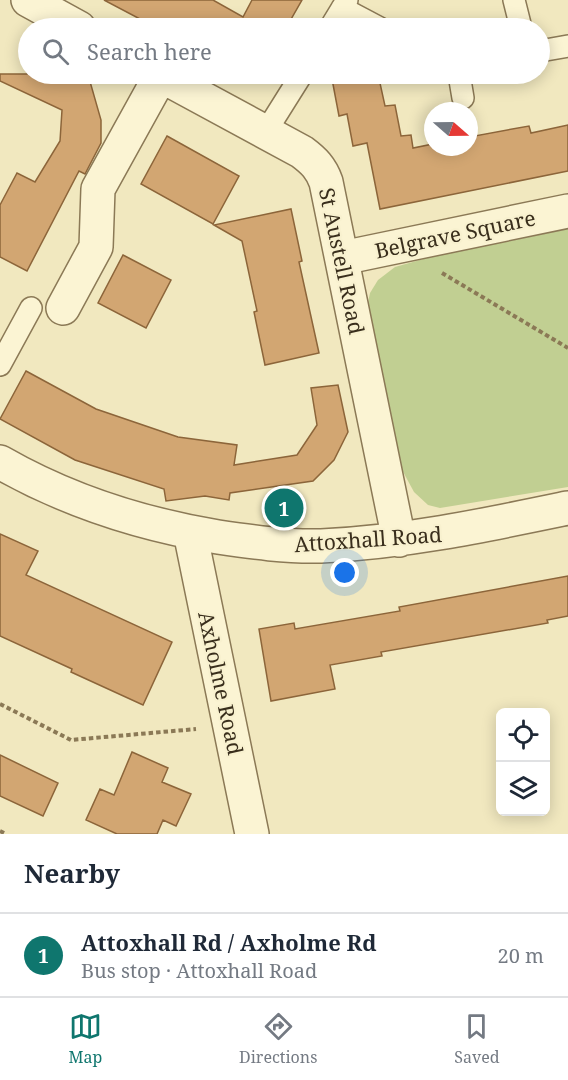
<!DOCTYPE html>
<meta charset="utf-8">
<style>
:root{--surface:#fff;--page:#f6f6f7;--text:#1f2937;--muted:#747a83;--line:#e0e1e3;--accent:#0f766e}
body{margin:0;font-family:"Noto Serif",serif;background:var(--page);color:var(--text)}
.controls{position:absolute;right:18px;bottom:18px;display:grid;overflow:hidden;border-radius:9px;box-shadow:0 3px 15px #0003}
.controls button{width:54px;height:54px;display:grid;place-items:center;padding:0;border:0;border-bottom:2px solid var(--line);background:var(--surface);color:var(--text);font:30px sans-serif}
.compass{position:absolute;left:424px;top:102px;width:54px;height:54px;border-radius:50%;background:var(--surface);box-shadow:0 3px 15px #0003;rotate:110deg}
.you{position:absolute;left:345px;top:573px;width:21px;height:21px;margin:-15px;border:4px solid #fff;border-radius:50%;background:#1a73e8;box-shadow:0 0 0 9px #1a73e833}
.badge{display:grid;place-items:center;width:39px;height:39px;border-radius:50%;background:var(--accent);color:#fff;font-size:20px;font-weight:700}
.pin{position:absolute;translate:-50% -50%;border:3px solid #fff;box-shadow:0 2px 6px #0006}
.list{margin:0;padding:0;list-style:none}
h2{display:flex;justify-content:space-between;align-items:center;height:78px;margin:0;padding:0 24px;font-size:26px}
h2 small{font-size:20px;font-weight:400;color:var(--muted)}
.list li{display:grid;grid-template-columns:39px 1fr auto;gap:18px;align-items:center;box-sizing:border-box;height:84px;padding:0 24px;border-top:2px solid var(--line)}
.list b{display:block;font-size:22px;white-space:nowrap}
.list p{margin:0;font-size:20px;white-space:nowrap;color:var(--muted)}
.list em{font-size:20px;font-style:normal;color:var(--muted)}
.icon{flex:none;width:33px;height:33px;fill:none;stroke:currentColor;stroke-width:2;stroke-linecap:round;stroke-linejoin:round}
.map{position:relative;flex:none;width:568px;height:834px;overflow:hidden}
.search{position:absolute;background:var(--surface);box-shadow:0 3px 15px #0003;left:18px;right:18px;top:18px;height:66px;display:flex;align-items:center;gap:15px;box-sizing:border-box;padding:0 21px;border-radius:33px;color:var(--muted);font-size:22px}
.sheet{height:162px;background:var(--surface)}
nav{display:flex;justify-content:space-around;align-items:center;box-sizing:border-box;height:84px;border-top:2px solid var(--line);background:var(--surface);font-size:16px;color:var(--muted)}
nav a{display:grid;justify-items:center;gap:3px}
nav .on{color:var(--accent)}
.map>svg:first-child{display:block}
.green{fill:#c1cf92}
.building{fill:#d2a672;stroke:#8c653a;stroke-width:1.5}
.lines{fill:none;stroke-linecap:round;stroke-linejoin:round}
.service-casing{stroke:#8b7956;stroke-width:24}
.minor-casing{stroke:#8b7956;stroke-width:36}
.path{stroke:#8b7956;stroke-width:4;stroke-dasharray:4.5 3;stroke-linecap:butt}
.service{stroke:#fbf4d3;stroke-width:21}
.minor{stroke:#fbf4d3;stroke-width:33}
.labels{text-anchor:middle;dominant-baseline:central;stroke-width:4.5;stroke-linejoin:round;paint-order:stroke}
.street-label{font-size:21px;fill:#392e1c;stroke:#f8f1cf}
</style>
<div class="map">
<svg width="568" height="834" viewBox="0 0 568 834">
<rect width="100%" height="100%" fill="#f1e8bf"/>
<!-- green -->
<path class="green" d="M568,229V487L440,508L428,505L414,492L401,468L367,307L370,293L378,280L395,267L427,258Z"/>
<!-- building -->
<path class="building" d="M104,0H213L243,17L252,0H302L286,28H157Z
M0,74H81L89,78L101,120V143L85,174L79,171L27,271L0,257V205L17,173L35,182L60,141L62,110L0,81Z
M361,74H378L385,106L395,105L401,136L411,135L413,148L433,144V147H469V137L529,126L531,133L568,125V171L380,209L367,143L353,146L347,114L339,116L332,79Z
M167,136L239,176L213,224L141,184Z
M291,209L302,261L299,262L319,353L265,365L254,312L257,311L242,241L214,225Z
M123,255L171,280L146,328L98,303Z
M26,371L96,409L178,437L237,445L234,465L297,455L317,425L311,388L338,385L348,432L334,460L313,481L230,493L229,500L205,496L166,501L164,489L75,460L0,419Z
M0,534L38,551L26,575L172,642L143,705L71,672L72,669L0,636Z
M568,576V616L547,620L548,623L381,652L382,656L330,665L335,689L271,701L259,629L294,623L295,629L400,611L399,607Z
M132,752L168,768L162,782L191,794L176,826L163,820L157,834H117L86,820L100,789L114,795Z
M0,755L58,783L43,816L0,796Z"/>
<g class="lines">
<defs>
<path id="service" d="M514,0L521,28
M342,8L380,28
M330,28L347,0
M540,51L568,46
M459,74L463,98
M265,133L302,74
M0,365L31,308"/>
<path id="minor" d="M28,0L79,28
M158,74L302,152C314,161 321,168 326,182L399,540
M342,258L568,211
M63,308L96,247L98,189L161,75
M0,462C68,501 140,524 218,537C252,542 287,547 321,546C406,542 486,525 568,508
M190,532L252,834"/>
</defs>
<!-- service casing -->
<use href="#service" class="service-casing"/>
<!-- minor casing -->
<use href="#minor" class="minor-casing"/>
<!-- path -->
<path class="path" d="M442,273L568,348
M0,704L71,740L196,729
M0,831L6,834"/>
<!-- service -->
<use href="#service" class="service"/>
<!-- minor -->
<use href="#minor" class="minor"/>
</g>
<g class="labels">
<!-- street labels -->
<g class="street-label">
<text transform="translate(455 234) rotate(-12)">Belgrave Square</text>
<text transform="translate(342 261) rotate(78)">St Austell Road</text>
<text transform="translate(368 539) rotate(-4)">Attoxhall Road</text>
<text transform="translate(221 683) rotate(78)">Axholme Road</text>
</g>
</g>
</svg>
<div class="controls">
<button><svg class="icon" aria-label="locate" viewBox="0 0 24 24"><circle cx="12" cy="12" r="6"/><path d="M12 2v4M12 18v4M2 12h4M18 12h4"/></svg></button>
<button><svg class="icon" aria-label="layers" viewBox="0 0 24 24"><path d="M12 4l9 5-9 5-9-5zM3 14l9 5 9-5"/></svg></button>
</div>
<svg class="compass" viewBox="-18 -18 36 36"><path d="M0-13l5 13h-10z" fill="#e53935"/><path d="M0 13l5-13h-10z" fill="#747a83"/></svg>
<div class="you"></div>
<div class="pin badge" style="left:284px;top:508px">1</div>
<div class="search"><svg class="icon" aria-label="search" viewBox="0 0 24 24"><circle cx="10" cy="10" r="6"/><path d="M15 15l6 6"/></svg>Search here</div>
</div>
<section class="sheet">
<h2>Nearby<small></small></h2>
<ul class="list">
<li><span class="badge">1</span><div><b>Attoxhall Rd / Axholme Rd</b><p>Bus stop · Attoxhall Road</p></div><em>20 m</em></li>
</ul>
</section>
<nav>
<a class="on"><svg class="icon" aria-label="map" viewBox="0 0 24 24"><path d="M3 6l6-2 6 2 6-2v14l-6 2-6-2-6 2zM9 4v14M15 6v14"/></svg>Map</a>
<a><svg class="icon" aria-label="directions" viewBox="0 0 24 24"><path d="M12 3l9 9-9 9-9-9zM9 14v-3h6M13 9l2 2-2 2"/></svg>Directions</a>
<a><svg class="icon" aria-label="saved" viewBox="0 0 24 24"><path d="M7 4h10v16l-5-4-5 4z"/></svg>Saved</a>
</nav>
